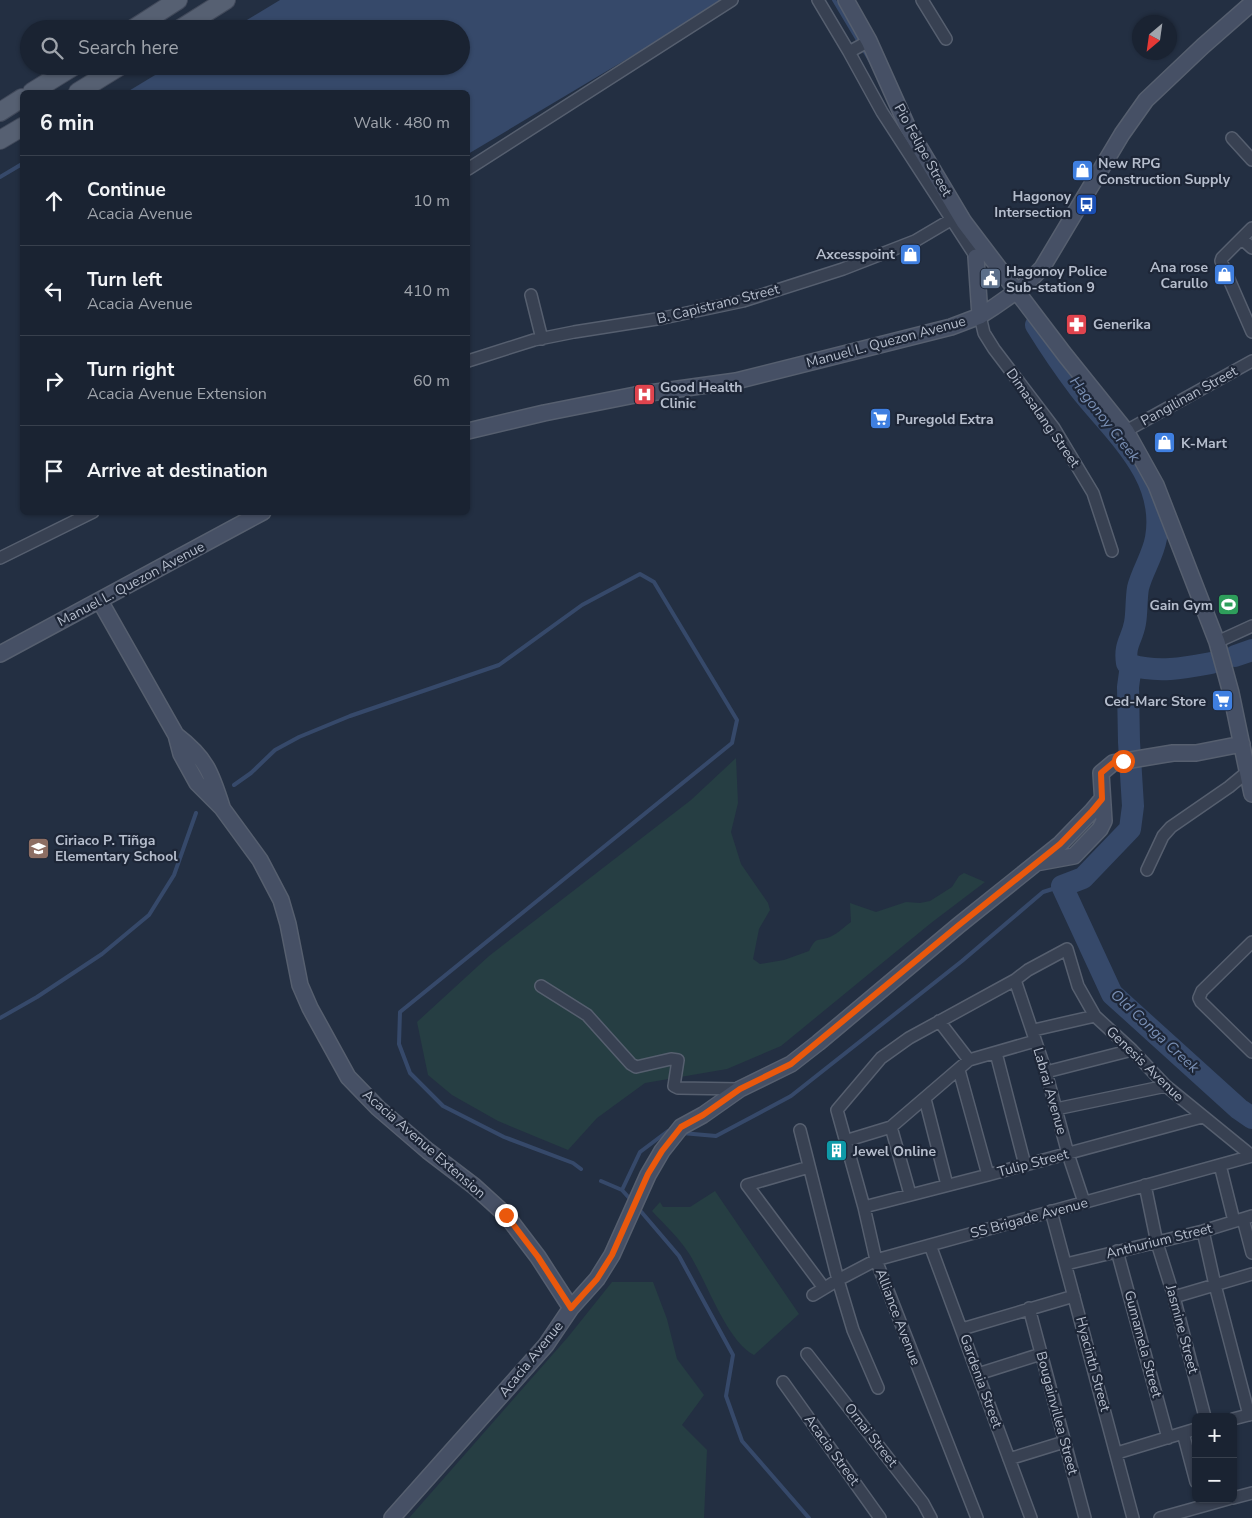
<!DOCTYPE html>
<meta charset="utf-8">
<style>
:root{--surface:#1a2332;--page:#232b3a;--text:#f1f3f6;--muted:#9fa4ac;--line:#38404d}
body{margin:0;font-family:"Nunito Sans",sans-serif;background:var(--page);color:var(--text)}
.controls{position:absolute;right:15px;bottom:15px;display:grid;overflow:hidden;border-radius:8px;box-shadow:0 1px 4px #0004}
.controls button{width:45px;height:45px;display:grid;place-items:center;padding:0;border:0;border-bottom:1px solid var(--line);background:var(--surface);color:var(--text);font:25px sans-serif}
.compass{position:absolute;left:1132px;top:15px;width:45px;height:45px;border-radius:50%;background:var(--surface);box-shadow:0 1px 4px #0004;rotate:209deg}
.stop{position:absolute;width:15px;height:15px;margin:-11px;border:4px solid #ea580c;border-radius:50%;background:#fff}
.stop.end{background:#ea580c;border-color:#fff;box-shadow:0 1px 5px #0008}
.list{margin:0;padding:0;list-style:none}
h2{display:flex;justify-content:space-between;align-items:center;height:65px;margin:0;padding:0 20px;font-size:21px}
h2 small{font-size:16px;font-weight:400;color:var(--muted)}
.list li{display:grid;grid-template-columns:32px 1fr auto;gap:15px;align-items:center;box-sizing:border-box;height:90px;padding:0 20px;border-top:1px solid var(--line)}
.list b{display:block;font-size:19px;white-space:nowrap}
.list p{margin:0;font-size:16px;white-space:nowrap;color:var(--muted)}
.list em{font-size:16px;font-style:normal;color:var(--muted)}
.icon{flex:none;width:28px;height:28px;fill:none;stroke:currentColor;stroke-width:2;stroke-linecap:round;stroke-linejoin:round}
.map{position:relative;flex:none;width:1252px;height:1518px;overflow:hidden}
.search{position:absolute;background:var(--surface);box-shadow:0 1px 4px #0004;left:20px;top:20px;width:450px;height:55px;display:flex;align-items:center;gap:12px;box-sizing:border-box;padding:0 18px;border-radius:28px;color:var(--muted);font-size:19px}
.panel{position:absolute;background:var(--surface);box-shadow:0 1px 4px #0004;left:20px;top:90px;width:450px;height:425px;border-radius:8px}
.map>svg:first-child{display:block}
.grass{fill:#263e43}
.water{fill:#36496a}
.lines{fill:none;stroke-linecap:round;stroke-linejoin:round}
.stream{stroke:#36496a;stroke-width:4}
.river{stroke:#36496a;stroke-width:22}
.street-casing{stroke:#565f6f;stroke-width:14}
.secondary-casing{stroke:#565f6f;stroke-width:18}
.primary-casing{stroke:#424a5b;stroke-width:20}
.street{stroke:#384152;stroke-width:11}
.secondary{stroke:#465065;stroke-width:15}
.primary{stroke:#566072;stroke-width:18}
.route{stroke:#ea580c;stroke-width:6}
.labels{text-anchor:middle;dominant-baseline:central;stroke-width:4.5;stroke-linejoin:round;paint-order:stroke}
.street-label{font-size:14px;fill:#b5bdcc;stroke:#1d2637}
.poi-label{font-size:14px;font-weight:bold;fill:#b5bdcc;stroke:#1d2637;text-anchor:start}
.water-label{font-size:15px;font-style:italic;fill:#7a90b5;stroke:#1d2637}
</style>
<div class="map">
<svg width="1252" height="1518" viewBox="0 0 1252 1518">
<rect width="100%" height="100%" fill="#232f42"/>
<!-- grass -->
<path class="grass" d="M736,758L738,803L731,832L741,864L768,903L770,910L759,929L753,959L760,964L784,960L809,951C816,938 815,941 827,938C835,936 844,927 851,922L850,903L876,912L906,902L920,903L930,901L952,887L959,876L964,873L985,882L931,923L781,1046L727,1069L645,1083L597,1118L568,1150L498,1121L452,1095L428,1075L417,1022L489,956L691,800Z
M715,1191L799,1314L754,1355C726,1341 706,1279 688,1252C678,1237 664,1224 652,1211L660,1202L663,1207H690Z
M612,1282H653L667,1319L677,1359L704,1395L682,1425L707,1450L704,1518H409L568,1337Z"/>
<!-- water -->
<path class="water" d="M280,0H726L468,154V92H127L170,66H461V29H232Z"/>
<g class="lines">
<!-- stream -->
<path class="stream" d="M834,0L871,62
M0,177L22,164
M234,785L251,773L275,750L299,737L350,716L499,665L582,605L640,574L654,582L737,720L732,743L400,1012L399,1044L410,1073L443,1106L504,1137L573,1163L581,1169
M0,1018L37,997L102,954L149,915L174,875L196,813
M682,1133L716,1136L791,1096L962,961L1043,892L1062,886
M601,1181L622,1190
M631,1200L622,1190L640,1152L668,1131L673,1132
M638,1208L679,1256L733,1355L726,1396L742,1441L809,1518"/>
<!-- river -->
<path class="river" d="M1036,325C1049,346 1063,367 1079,388C1113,432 1167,475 1156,538C1153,556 1142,571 1138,588C1136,600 1137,612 1135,623C1132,640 1124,644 1127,663L1131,665
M1235,656L1252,650
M1131,665L1128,687L1129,742L1133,806L1130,829L1083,878L1062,886L1112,994L1239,1109L1252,1118
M1131,665C1158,673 1184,668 1211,663"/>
<defs>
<path id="street" d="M818,0L849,52L882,112L976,257
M922,0L946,39
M849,52L869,41
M1232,138L1252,160
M468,169L732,0
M1252,228L1222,258L1221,261L1252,332
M1242,239L1252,248
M531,295L542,339
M980,316L984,333L994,349L1054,428L1093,493L1112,551
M468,361L534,340L574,332L663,318L743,301L843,269L915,241L959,215
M1126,431L1252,361
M0,558L93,512
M1217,642L1252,626
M1147,870L1163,836L1171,827L1229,787L1252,768
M1252,942L1202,991L1199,998L1201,1002L1252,1052
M1015,980L1046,1072L1068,1154L1084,1202
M541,986L587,1015L631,1064L636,1067L671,1059L678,1060L674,1086L678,1088L740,1089
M939,1021L969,1060
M1034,1030L1095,1016
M996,1053L1025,1165
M959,1070L988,1175
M1046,1072L1132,1050
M925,1099L947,1185
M1056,1109L1166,1086
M891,1127L910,1194
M800,1130L838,1280L853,1330L878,1388
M845,1141L891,1127L969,1060L1035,1041
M1220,1165L1234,1221
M809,1167L747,1185L824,1288
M1145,1185L1157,1243L1174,1297L1205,1417
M864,1207L988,1175L1202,1117
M1051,1211L1133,1518
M1243,1219L1252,1253
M1203,1231L1215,1285L1249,1415
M930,1245L1031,1518
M1117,1251L1168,1438
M1066,1264L1203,1231L1252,1216
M813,1295L838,1280L876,1260L1252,1156
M1174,1297L1252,1274
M1029,1308L1085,1518
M962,1329L1074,1296
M807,1354L923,1503L931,1518
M978,1374L1041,1354
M783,1382L880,1518
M1233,1419L1252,1414
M1183,1433L1196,1482
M1117,1453L1196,1429
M1009,1459L1064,1442
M1233,1498L1252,1493
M977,1518L876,1260L864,1207L837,1110L881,1058L909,1038L1015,980L1028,970L1067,949L1078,986L1095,1016L1132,1050L1166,1086L1252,1156
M1160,1518L1228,1499"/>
<path id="secondary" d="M846,0L869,41L908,128L964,222L1065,355L1126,431L1156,485L1217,642L1231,693L1252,794
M976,257L980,316
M468,431L544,413L635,395L736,381L951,327L980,316L994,307L1024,286L1042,268L1122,134L1146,100L1203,46L1252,3
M100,601L176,735L181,754L197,783L222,808L260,860L281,900L288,924L300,985L310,1008L348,1077L378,1108L428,1151L474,1186L506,1215L538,1257L571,1308
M0,654L263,512
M176,735C206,758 211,772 222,807
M1036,863L1074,856L1100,829L1104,821L1101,773L1113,763L1173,753H1196L1242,744
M392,1518L546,1345L571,1308L597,1279L612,1255L648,1175L662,1151L681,1127L703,1115L740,1089L791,1064L818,1043L959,925L1060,844L1092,811L1102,799"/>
<path id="primary" d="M133,29L178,0
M180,29L226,0
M32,92L74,66
M78,92L120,66
M0,112L22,98
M0,140L22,127"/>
</defs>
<!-- street casing -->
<use href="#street" class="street-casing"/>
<!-- secondary casing -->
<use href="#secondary" class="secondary-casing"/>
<!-- primary casing -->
<use href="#primary" class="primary-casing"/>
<!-- street -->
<use href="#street" class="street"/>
<!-- secondary -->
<use href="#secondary" class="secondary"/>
<!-- primary -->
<use href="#primary" class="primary"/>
</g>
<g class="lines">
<!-- route -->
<path class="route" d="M506,1215L538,1257L571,1308L597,1279L612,1255L648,1174L662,1151L681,1127L703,1115L740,1089L791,1064L959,925L1060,844L1092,811L1102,799L1101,773L1113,763L1123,761"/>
</g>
<!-- icons -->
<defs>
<symbol id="shop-square" viewBox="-11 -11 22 22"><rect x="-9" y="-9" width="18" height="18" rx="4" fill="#3f7fe0" stroke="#1d2637"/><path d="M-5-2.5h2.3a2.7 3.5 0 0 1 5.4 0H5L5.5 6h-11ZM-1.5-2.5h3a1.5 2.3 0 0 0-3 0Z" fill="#fff"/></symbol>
<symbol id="bus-square" viewBox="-11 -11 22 22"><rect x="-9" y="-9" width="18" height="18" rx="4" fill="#1a4fb4" stroke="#1d2637"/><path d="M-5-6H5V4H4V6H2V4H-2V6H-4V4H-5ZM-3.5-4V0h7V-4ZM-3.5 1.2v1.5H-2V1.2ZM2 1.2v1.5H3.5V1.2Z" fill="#fff"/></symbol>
<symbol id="civic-square" viewBox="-11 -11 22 22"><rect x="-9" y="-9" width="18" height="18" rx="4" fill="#5c6f8a" stroke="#1d2637"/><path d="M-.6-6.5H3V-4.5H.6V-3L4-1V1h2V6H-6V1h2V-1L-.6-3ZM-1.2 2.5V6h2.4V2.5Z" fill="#fff"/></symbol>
<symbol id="pharmacy-square" viewBox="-11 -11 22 22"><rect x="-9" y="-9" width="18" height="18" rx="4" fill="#e0444e" stroke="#1d2637"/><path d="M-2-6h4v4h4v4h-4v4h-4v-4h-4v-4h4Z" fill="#fff"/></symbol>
<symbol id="hospital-square" viewBox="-11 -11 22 22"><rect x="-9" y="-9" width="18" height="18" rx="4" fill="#e0444e" stroke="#1d2637"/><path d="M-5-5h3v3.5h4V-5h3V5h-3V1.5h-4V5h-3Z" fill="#fff"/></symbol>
<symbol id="supermarket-square" viewBox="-11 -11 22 22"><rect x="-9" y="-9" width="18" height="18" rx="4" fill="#3f7fe0" stroke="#1d2637"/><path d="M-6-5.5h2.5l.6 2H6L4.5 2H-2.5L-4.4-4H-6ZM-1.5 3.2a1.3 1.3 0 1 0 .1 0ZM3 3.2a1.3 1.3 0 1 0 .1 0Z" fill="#fff"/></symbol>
<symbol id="stadium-square" viewBox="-11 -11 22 22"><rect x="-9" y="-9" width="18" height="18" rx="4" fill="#2e9e5b" stroke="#1d2637"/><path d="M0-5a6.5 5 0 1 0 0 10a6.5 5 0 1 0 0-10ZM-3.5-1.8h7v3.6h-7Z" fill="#fff"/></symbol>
<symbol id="school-square" viewBox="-11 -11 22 22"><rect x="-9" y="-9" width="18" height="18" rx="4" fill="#8d6e63" stroke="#1d2637"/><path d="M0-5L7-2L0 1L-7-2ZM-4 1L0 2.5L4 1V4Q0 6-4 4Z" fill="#fff"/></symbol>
<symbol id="building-square" viewBox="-11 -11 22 22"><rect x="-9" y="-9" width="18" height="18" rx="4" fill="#0f9aa8" stroke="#1d2637"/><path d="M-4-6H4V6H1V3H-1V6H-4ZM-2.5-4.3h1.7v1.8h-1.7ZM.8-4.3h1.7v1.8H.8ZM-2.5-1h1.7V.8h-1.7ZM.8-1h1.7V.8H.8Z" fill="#fff"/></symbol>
</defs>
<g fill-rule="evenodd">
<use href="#shop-square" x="1070" y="158" width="25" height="25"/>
<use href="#bus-square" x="1074" y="192" width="25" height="25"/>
<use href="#shop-square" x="898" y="242" width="25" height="25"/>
<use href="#shop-square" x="1212" y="262" width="25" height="25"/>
<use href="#civic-square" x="978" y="266" width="25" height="25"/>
<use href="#pharmacy-square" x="1064" y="312" width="25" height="25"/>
<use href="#hospital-square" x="632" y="382" width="25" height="25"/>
<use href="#supermarket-square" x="868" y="406" width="25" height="25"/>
<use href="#shop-square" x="1152" y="430" width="25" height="25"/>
<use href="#stadium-square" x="1216" y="592" width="25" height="25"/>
<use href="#supermarket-square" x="1210" y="688" width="25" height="25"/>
<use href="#school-square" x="26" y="836" width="25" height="25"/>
<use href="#building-square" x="824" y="1138" width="25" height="25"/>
</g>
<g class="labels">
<!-- street labels -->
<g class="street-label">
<text transform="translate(923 150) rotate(61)">Pio Felipe Street</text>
<text transform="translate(718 304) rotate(-14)">B. Capistrano Street</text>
<text transform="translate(886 342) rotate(-15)">Manuel L. Quezon Avenue</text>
<text transform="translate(1189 396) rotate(-29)">Pangilinan Street</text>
<text transform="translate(1043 418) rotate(55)">Dimasalang Street</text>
<text transform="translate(131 584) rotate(-28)">Manuel L. Quezon Avenue</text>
<text transform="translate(1145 1064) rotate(44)">Genesis Avenue</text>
<text transform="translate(1050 1091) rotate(74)">Labrai Avenue</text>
<text transform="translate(424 1144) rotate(41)">Acacia Avenue Extension</text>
<text transform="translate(1033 1163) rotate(-15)">Tulip Street</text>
<text transform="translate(1029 1218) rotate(-15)">SS Brigade Avenue</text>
<text transform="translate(1159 1241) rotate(-14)">Anthurium Street</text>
<text transform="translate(898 1317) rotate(69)">Alliance Avenue</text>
<text transform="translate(1182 1329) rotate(75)">Jasmine Street</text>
<text transform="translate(1143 1344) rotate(75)">Gumamela Street</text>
<text transform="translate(531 1359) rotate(-51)">Acacia Avenue</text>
<text transform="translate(1093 1364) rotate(75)">Hyacinth Street</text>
<text transform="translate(981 1381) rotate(70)">Gardenia Street</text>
<text transform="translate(1057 1413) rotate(75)">Bougainvillea Street</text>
<text transform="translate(871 1435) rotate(52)">Ornai Street</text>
<text transform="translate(832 1450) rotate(54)">Acacia Street</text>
</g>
<!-- poi labels -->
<g class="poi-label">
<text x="1098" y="163">New RPG<tspan x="1098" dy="16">Construction Supply</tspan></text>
<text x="1071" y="196" text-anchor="end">Hagonoy<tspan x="1071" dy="16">Intersection</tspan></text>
<text x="895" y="254" text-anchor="end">Axcesspoint</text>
<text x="1208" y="267" text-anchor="end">Ana rose<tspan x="1208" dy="16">Carullo</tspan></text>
<text x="1006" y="271">Hagonoy Police<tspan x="1006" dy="16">Sub-station 9</tspan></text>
<text x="1093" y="324">Generika</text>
<text x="660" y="387">Good Health<tspan x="660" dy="16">Clinic</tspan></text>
<text x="896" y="419">Puregold Extra</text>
<text x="1181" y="443">K-Mart</text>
<text x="1213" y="605" text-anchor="end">Gain Gym</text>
<text x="1206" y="701" text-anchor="end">Ced-Marc Store</text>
<text x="55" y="840">Ciriaco P. Tiñga<tspan x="55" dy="16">Elementary School</tspan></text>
<text x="853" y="1151">Jewel Online</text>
</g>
<!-- water labels -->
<g class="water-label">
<text transform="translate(1105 419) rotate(52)">Hagonoy Creek</text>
<text transform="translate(1155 1031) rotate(43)">Old Conga Creek</text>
</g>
</g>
</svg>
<div class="controls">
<button>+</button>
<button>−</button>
</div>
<svg class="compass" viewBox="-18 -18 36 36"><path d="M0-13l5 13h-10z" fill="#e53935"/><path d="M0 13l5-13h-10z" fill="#9fa4ac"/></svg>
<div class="stop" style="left:1123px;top:761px"></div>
<div class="stop end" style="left:506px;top:1215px"></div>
<div class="search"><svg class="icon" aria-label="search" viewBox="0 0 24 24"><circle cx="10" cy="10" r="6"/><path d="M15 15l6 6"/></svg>Search here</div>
<section class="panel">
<h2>6 min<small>Walk · 480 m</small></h2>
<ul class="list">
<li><svg class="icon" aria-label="ahead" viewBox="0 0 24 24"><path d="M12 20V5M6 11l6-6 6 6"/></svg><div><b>Continue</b><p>Acacia Avenue</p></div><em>10 m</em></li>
<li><svg class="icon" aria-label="left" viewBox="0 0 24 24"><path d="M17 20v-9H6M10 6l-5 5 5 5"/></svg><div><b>Turn left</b><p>Acacia Avenue</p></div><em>410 m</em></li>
<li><svg class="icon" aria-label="right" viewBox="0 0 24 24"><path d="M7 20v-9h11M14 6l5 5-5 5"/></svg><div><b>Turn right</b><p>Acacia Avenue Extension</p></div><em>60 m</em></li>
<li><svg class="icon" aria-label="arrive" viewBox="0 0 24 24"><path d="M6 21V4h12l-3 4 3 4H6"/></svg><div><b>Arrive at destination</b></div></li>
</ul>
</section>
</div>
